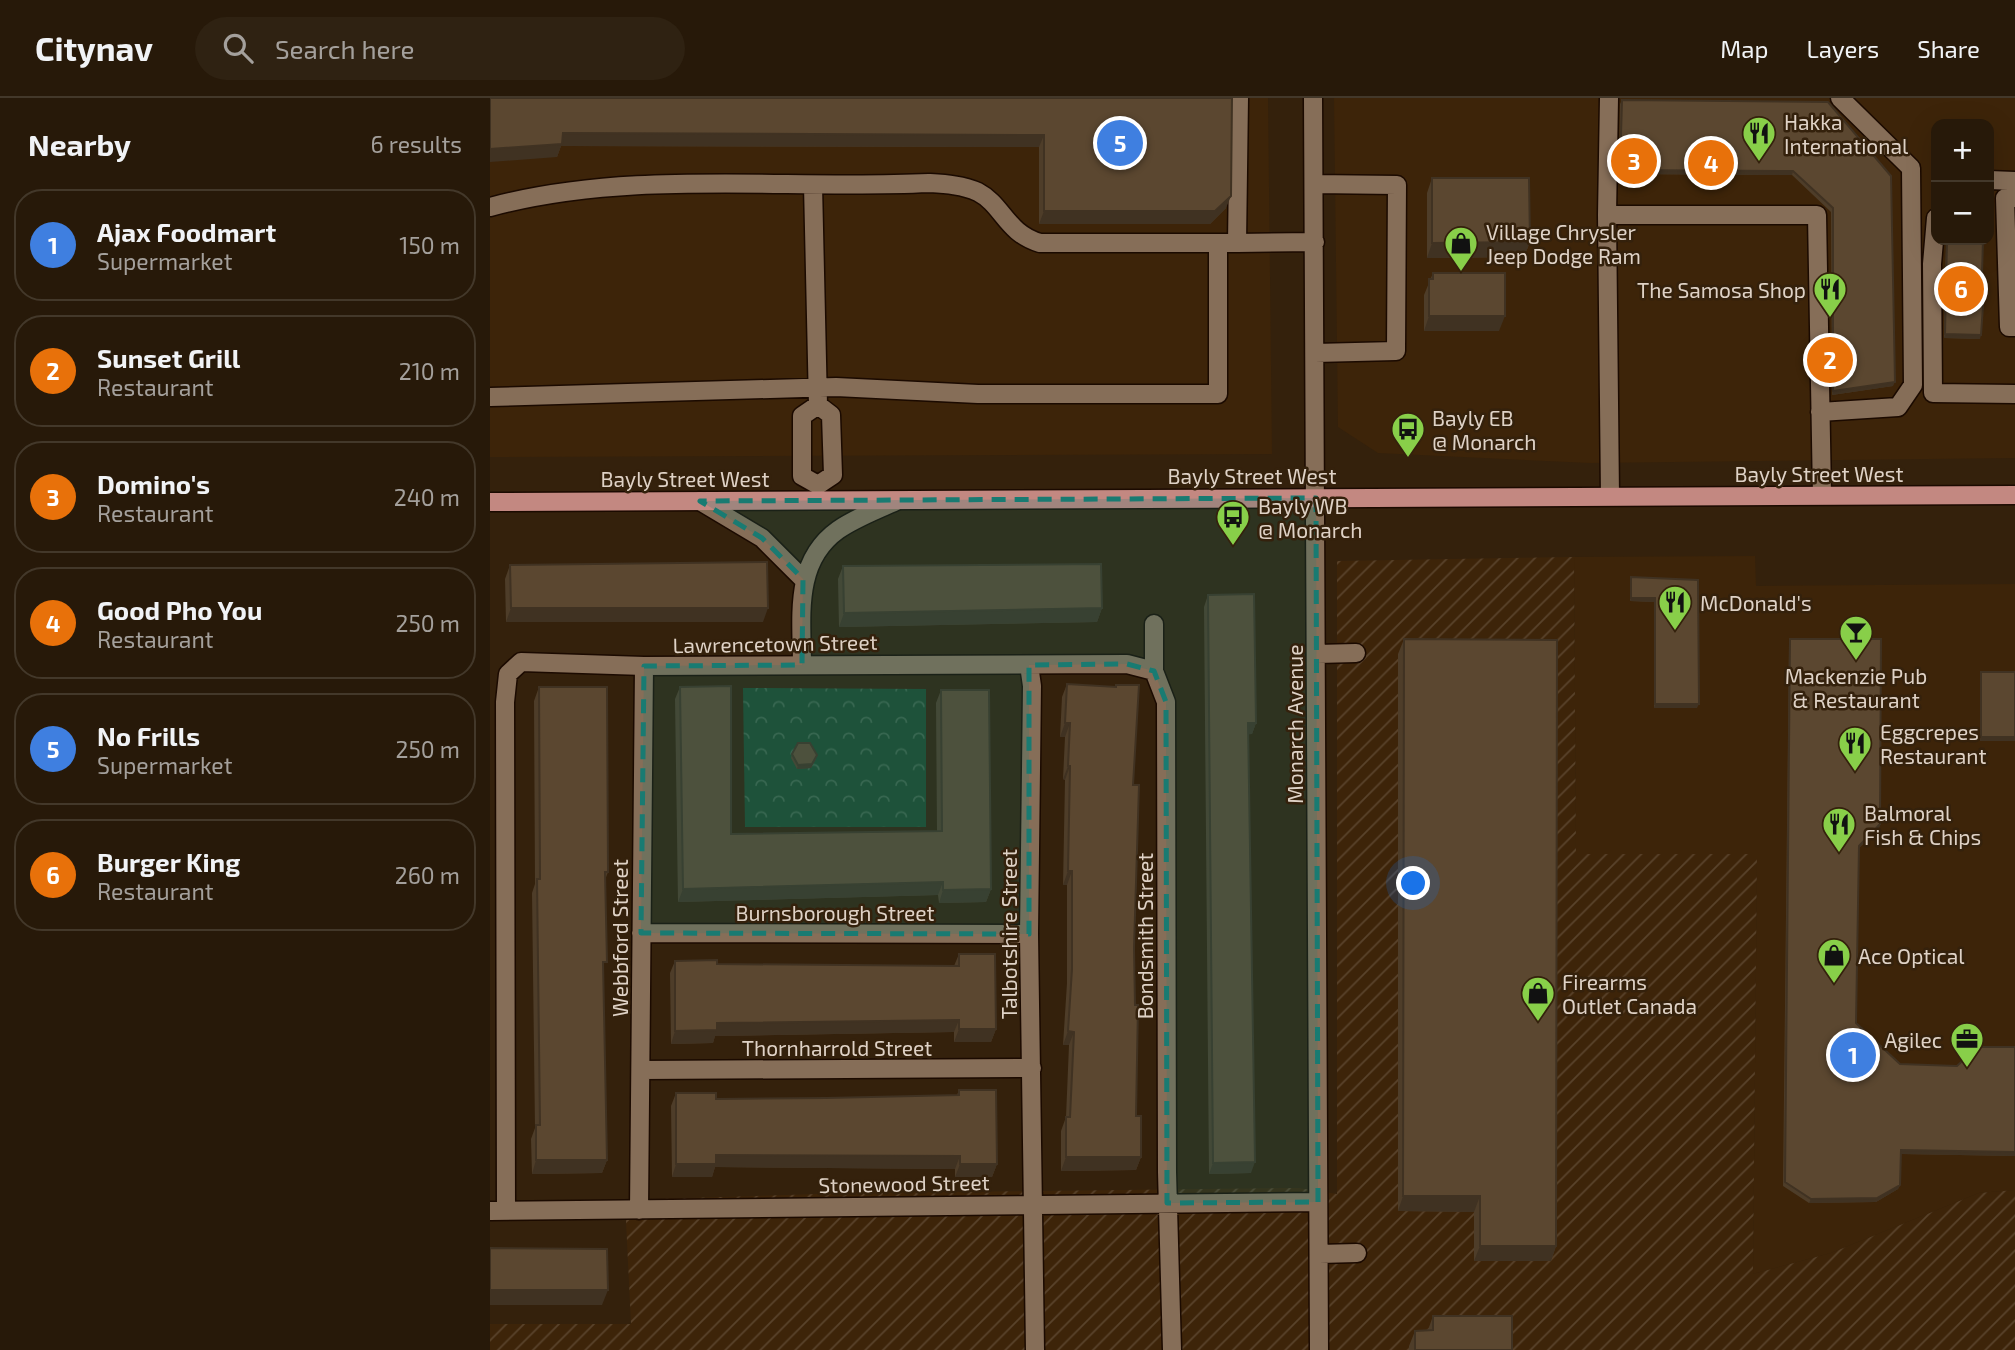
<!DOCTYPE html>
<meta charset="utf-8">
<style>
:root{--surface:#271909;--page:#2f2212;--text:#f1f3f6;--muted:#a4a09c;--line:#43382a;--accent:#ea580c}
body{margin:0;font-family:"Exo 2",sans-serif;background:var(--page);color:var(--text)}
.controls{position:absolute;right:21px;top:21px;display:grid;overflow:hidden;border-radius:14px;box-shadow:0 7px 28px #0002}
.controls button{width:63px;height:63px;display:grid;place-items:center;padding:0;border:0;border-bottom:2px solid var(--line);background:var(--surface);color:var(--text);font:35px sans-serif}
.you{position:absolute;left:924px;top:786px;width:24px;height:24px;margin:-18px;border:5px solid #fff;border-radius:50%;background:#1a73e8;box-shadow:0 0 0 10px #1a73e833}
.badge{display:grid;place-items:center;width:46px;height:46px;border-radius:50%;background:var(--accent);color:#fff;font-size:23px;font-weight:700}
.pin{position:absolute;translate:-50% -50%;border:4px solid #fff;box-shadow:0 2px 7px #0006}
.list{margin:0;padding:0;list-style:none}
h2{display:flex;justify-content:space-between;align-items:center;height:91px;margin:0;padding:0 28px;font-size:30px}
h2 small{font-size:23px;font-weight:400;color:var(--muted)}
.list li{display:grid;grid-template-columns:46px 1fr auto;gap:21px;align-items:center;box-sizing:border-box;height:112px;margin:0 14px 14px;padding:0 14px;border:2px solid var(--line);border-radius:28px}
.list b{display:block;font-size:26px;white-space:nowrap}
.list p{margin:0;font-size:23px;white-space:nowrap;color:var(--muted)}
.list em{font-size:23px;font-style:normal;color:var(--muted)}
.icon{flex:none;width:38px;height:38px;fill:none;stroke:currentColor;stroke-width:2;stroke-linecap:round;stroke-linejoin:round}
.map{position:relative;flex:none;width:1525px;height:1252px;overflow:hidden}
header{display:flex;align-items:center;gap:42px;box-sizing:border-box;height:98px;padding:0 35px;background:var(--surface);border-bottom:2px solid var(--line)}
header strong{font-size:33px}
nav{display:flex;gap:38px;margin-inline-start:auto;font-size:24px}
.search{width:490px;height:63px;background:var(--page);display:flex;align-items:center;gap:18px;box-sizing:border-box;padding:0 24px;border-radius:38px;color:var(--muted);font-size:26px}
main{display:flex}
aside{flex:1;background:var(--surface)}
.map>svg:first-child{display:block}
.built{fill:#3d2409;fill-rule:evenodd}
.industrial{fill:url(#industrial-furrows)}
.park{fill:url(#park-crowns)}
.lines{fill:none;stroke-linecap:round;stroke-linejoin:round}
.minor-casing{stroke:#1b0a00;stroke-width:21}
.major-casing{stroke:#1b0a00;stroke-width:21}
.minor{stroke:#866e58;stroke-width:18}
.major{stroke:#c38881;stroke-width:18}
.wall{fill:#4e3d29}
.shaded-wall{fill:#403222}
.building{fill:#5b4730;stroke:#403222;stroke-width:2}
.marked{fill:#197b72;fill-opacity:0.2;stroke:#197b72;stroke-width:5;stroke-dasharray:14 9;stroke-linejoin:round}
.labels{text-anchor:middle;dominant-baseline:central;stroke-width:5;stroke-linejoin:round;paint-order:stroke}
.poi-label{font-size:21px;fill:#dfd2c6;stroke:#34210c;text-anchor:start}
.street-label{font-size:21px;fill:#dfd2c6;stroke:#34210c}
</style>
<header>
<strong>Citynav</strong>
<div class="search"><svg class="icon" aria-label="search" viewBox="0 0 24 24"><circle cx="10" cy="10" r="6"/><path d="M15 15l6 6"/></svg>Search here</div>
<nav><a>Map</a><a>Layers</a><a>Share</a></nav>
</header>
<main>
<aside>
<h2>Nearby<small>6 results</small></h2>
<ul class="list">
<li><span class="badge" style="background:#3f7fe0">1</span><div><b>Ajax Foodmart</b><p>Supermarket</p></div><em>150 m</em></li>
<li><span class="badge" style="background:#e8710a">2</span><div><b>Sunset Grill</b><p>Restaurant</p></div><em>210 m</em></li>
<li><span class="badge" style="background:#e8710a">3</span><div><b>Domino's</b><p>Restaurant</p></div><em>240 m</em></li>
<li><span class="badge" style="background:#e8710a">4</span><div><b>Good Pho You</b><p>Restaurant</p></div><em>250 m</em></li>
<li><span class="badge" style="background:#3f7fe0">5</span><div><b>No Frills</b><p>Supermarket</p></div><em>250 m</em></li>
<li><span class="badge" style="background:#e8710a">6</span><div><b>Burger King</b><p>Restaurant</p></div><em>260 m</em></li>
</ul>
</aside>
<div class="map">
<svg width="1525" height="1252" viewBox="0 0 1525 1252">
<defs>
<pattern id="industrial-furrows" width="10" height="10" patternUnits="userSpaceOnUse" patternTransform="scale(1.75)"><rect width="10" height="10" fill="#3d2409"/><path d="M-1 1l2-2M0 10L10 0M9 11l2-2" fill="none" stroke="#59432b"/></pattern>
<pattern id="park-crowns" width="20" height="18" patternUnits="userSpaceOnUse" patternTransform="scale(1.75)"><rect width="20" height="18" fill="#20482c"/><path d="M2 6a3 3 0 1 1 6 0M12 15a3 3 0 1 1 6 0" fill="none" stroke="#406249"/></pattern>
</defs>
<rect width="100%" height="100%" fill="#34210c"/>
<!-- built -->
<path class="built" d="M0,0H778L782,356L0,359Z
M844,0H1525V360L1100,365L888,355L848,329ZM1446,26H1499V142H1446Z
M1265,458L1266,488L1525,486V1092L1489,1095L1341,1155L1263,1176L1267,756L1086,757L1084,459Z"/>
<!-- industrial -->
<path class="industrial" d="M1084,459L1086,756H1267L1263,1176L1341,1155L1489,1095L1525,1092V1252H0V1226H141L135,1102L360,1095L808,1090L847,1096V463Z"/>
<!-- park -->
<path class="park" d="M253,590L436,591V729H255Z"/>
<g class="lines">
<defs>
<path id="minor" d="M823,0L829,1252
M1499,82L1525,83
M824,86L907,87L906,253L825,255
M323,87L328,307L341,317L343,377L328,387
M1525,100H1515L1519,229H1525
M0,109C142,71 293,92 439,85C455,86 473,87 488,94C513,107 516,135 550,145H747L749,0
M1117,117L1119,0
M1446,120L1442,166L1443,295L1525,296
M747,145L825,144
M0,299L346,289L488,296H728V145
M328,307L312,318V378L328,387
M1330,314L1408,309L1423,287L1421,70L1350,0
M1120,398L1117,117H1327L1332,397
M210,403L272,440L313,481
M827,556L866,555
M312,567C312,520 303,464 348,432C365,420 387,412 406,403
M539,567L542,588L539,836L545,1252
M664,573V526
M151,835L539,836
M152,972L542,970
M149,1112L154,568
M0,1113L828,1104
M16,1113L15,604L18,576L31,564L154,568L637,566L664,573L676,604L677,1074L682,1252
M829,1156L867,1155"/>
<path id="major" d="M0,404L1525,397"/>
</defs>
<!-- minor casing -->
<use href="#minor" class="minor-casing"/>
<!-- major casing -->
<use href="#major" class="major-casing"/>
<!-- minor -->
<use href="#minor" class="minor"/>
<!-- major -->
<use href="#major" class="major"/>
</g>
<!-- wall -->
<path class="wall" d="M0,0H742L736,110L720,126H549V49L71,48L67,59Z
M1132,2L1338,4L1403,288L1342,297L1341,114L1302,77L1129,76L1130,6Z
M942,80L1040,144L1034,159L937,160V95Z
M1456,142H1493L1490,241L1454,240Z
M943,175L1009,233H934V197Z
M20,467L273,524H16L15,481Z
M353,468L612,510L607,524L349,529L348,481Z
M1141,479L1208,482L1207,610H1164V504L1140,503V483Z
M718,497L766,625L762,636H758L761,1075L719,1076L714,509Z
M914,541L1066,1148L1061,1163H984V1114L908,1113V556Z
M1300,541L1390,726L1389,730L1369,750L1366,925L1410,966L1467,968L1525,949V1058L1411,1056L1410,1087L1408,1091L1386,1104L1319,1105L1293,1088L1299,545Z
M1491,574H1525V643H1490V578Z
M577,586L625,589L626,587L643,687L646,1018L651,1059L646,1072L571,1073V1033L576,1019L579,947H573L577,885V787H573L575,682L573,681L575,639H570L572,599Z
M49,589L118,774L115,782L113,874L117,1062L112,1075L42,1076L41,1041L45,1030L42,795L45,786L44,603Z
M190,589L241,736L447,733L446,605L451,592L501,791L496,804L449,805L448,797L188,804L185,601Z
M302,656L326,661L321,670L307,671L301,660Z
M469,856L506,931L501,944H464V934L225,938L223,945L181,946L180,875L185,863L227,866L464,868Z
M469,992L507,1066L502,1079H465V1071L225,1069L222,1079H182L181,1008L186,995L226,1001L336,1000L467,997Z
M943,1218L1022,1252H919V1248L925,1233L938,1232Z"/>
<!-- shaded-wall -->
<path class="shaded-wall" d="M73,35L554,37L549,49L71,48L67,59L0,64V51Z
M1130,72L1303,73L1302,77L1129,76Z
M741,98L736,110L720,126H549L554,113Z
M1040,144L1034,159L937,160L942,145Z
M939,218H1015L1009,233H934Z
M1455,236L1491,237L1490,241L1454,240Z
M1405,284L1403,288L1342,297L1343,293Z
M1141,500H1165L1164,504L1140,503Z
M21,510H278L273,524H16Z
M612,510L607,524L349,529L354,515Z
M1165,606H1209L1207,610H1164Z
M575,625H580L575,639H570Z
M758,625H766L762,636L754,637Z
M1491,639H1525V643H1490Z
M327,657L321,670L307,671L308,667Z
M578,668H580L575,682L573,681Z
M1390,726L1389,730L1368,751L1369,748Z
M578,773H582L577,787H573Z
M453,784L448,797L188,804L193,791Z
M501,791L496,804L449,805L453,792Z
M469,922L464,934L225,938L223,945L181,946L185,933L227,925Z
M469,931H506L501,944H464Z
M578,933L584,934L579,947H573Z
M1411,1052L1525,1054V1058L1410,1056Z
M226,1057L470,1058L465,1071L225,1069L222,1079H182L186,1066Z
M576,1059H651L646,1072L571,1073Z
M46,1062H117L112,1075L42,1076Z
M765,1064L761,1075L719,1076L723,1065Z
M470,1066H507L502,1079H465Z
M1410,1087L1408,1091L1386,1104L1319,1105L1321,1101Z
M913,1098H990L984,1114L908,1113Z
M990,1148H1066L1061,1163H984Z
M0,1192H118L112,1207H0Z"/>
<!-- building -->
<path class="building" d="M0,0H742L741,98L725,113H554V37L73,35L72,46L0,51Z
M1132,2L1338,4L1401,78L1405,284L1343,293V110L1303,73L1130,72Z
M942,80H1039L1040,144L942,145Z
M1457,142H1493L1492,176L1495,179L1491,237L1455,236Z
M943,175H1015V218H939V181H943Z
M277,464L278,510H21L20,467Z
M611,466L612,510L354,515L353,468Z
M1141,479L1208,482L1209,606H1165V500H1141Z
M764,496L766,625H758L765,1064L723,1065L718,497Z
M914,541L1067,542L1066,1148H990V1098H913Z
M1300,541H1391L1390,726L1369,748L1366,925L1410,966L1467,968L1487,949H1525V1054L1411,1052L1410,1087L1387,1100L1321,1101L1295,1084Z
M1491,574H1525V639H1491Z
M577,586L626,589V587H649L643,687H649L644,850L645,907H648L646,1018H651V1059H576V1019H580L584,934L578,933L582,871V773H578L580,668H578L580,625H575Z
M241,588V736L452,733L451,592H499L501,791L453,792V784L193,791L190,589Z
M49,589H117L118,774H115L117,864H113L117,1062H46V1027H50L47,781H50Z
M308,645H320L327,657L322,666L308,667L302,656Z
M469,856H505L506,931H469V922L227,925V932L185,933V863L227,862V866L469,868Z
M469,992H506L507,1066H470V1058L226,1057V1066H186V995H226V1001L336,1000L469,997Z
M0,1150L117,1151L118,1192H0Z
M943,1218H1022V1252H925V1233L943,1232Z"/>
<!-- marked area -->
<path class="marked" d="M826,400L828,1104L677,1105L676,604L664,573L637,566L539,567V836L151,835L154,568L312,567L313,481L272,440L210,403Z"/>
<!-- icons -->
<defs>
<symbol id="restaurant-pin" viewBox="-11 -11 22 30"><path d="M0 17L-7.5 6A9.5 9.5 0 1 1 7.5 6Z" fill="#88cf49" stroke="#34210c"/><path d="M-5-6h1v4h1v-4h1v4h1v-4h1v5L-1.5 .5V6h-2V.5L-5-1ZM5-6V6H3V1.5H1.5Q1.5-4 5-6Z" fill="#111"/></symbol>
<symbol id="shop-pin" viewBox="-11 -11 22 30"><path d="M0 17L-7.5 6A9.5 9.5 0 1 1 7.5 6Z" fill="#88cf49" stroke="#34210c"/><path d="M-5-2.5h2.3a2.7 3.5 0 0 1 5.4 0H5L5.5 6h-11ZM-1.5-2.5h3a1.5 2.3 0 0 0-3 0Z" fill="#111"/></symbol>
<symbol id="bus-pin" viewBox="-11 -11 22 30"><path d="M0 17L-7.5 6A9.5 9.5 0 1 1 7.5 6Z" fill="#88cf49" stroke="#34210c"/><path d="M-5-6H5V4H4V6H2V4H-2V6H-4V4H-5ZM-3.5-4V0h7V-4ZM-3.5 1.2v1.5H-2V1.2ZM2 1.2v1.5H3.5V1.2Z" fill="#111"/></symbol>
<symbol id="bar-pin" viewBox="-11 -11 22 30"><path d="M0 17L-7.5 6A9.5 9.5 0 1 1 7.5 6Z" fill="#88cf49" stroke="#34210c"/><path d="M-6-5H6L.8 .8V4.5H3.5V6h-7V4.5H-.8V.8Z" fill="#111"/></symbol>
<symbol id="office-pin" viewBox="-11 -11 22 30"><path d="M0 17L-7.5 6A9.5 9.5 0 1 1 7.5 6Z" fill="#88cf49" stroke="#34210c"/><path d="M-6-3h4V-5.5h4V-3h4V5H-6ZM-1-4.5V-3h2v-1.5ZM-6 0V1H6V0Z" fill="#111"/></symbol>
</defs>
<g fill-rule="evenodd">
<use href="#restaurant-pin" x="1250" y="16" width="38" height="52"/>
<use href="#shop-pin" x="952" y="126" width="38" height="52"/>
<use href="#restaurant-pin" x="1321" y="172" width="38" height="52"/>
<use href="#bus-pin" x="899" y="312" width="38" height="52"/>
<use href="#bus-pin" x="724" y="400" width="38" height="52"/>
<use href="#restaurant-pin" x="1166" y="485" width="38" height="52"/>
<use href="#bar-pin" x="1347" y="515" width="38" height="52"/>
<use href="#restaurant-pin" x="1346" y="626" width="38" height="52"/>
<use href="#restaurant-pin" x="1330" y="707" width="38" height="52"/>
<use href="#shop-pin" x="1325" y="838" width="38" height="52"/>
<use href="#shop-pin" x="1029" y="876" width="38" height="52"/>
<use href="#office-pin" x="1458" y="922" width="38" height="52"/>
</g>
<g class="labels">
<!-- poi labels -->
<g class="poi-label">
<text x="1294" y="23">Hakka<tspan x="1294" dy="24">International</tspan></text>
<text x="996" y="133">Village Chrysler<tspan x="996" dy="24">Jeep Dodge Ram</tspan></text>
<text x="1316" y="191" text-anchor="end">The Samosa Shop</text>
<text x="942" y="319">Bayly EB<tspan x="942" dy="24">@ Monarch</tspan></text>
<text x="768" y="407">Bayly WB<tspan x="768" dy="24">@ Monarch</tspan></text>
<text x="1210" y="504">McDonald's</text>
<text x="1366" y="577" text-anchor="middle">Mackenzie Pub<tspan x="1366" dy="24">&amp; Restaurant</tspan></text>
<text x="1390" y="633">Eggcrepes<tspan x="1390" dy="24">Restaurant</tspan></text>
<text x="1374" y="714">Balmoral<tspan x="1374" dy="24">Fish &amp; Chips</tspan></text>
<text x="1368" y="857">Ace Optical</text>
<text x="1072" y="883">Firearms<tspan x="1072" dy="24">Outlet Canada</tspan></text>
<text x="1452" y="941" text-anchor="end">Agilec</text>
</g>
<!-- street labels -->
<g class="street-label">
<text x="1329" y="375">Bayly Street West</text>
<text x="762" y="377">Bayly Street West</text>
<text x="195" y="380">Bayly Street West</text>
<text transform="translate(285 545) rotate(-1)">Lawrencetown Street</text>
<text transform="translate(804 626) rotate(-90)">Monarch Avenue</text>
<text x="345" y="814">Burnsborough Street</text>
<text transform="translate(518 836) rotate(-90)">Talbotshire Street</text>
<text transform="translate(654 838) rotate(-90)">Bondsmith Street</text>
<text transform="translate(129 840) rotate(-90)">Webbford Street</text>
<text x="347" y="949">Thornharrold Street</text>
<text transform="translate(414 1085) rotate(-1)">Stonewood Street</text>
</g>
</g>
</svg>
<div class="controls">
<button>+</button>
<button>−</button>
</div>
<div class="you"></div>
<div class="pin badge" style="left:1363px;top:957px;background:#3f7fe0">1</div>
<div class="pin badge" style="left:1340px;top:262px;background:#e8710a">2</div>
<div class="pin badge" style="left:1144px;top:63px;background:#e8710a">3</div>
<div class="pin badge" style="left:1221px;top:65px;background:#e8710a">4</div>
<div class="pin badge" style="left:630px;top:45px;background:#3f7fe0">5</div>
<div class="pin badge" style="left:1471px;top:191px;background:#e8710a">6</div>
</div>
</main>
